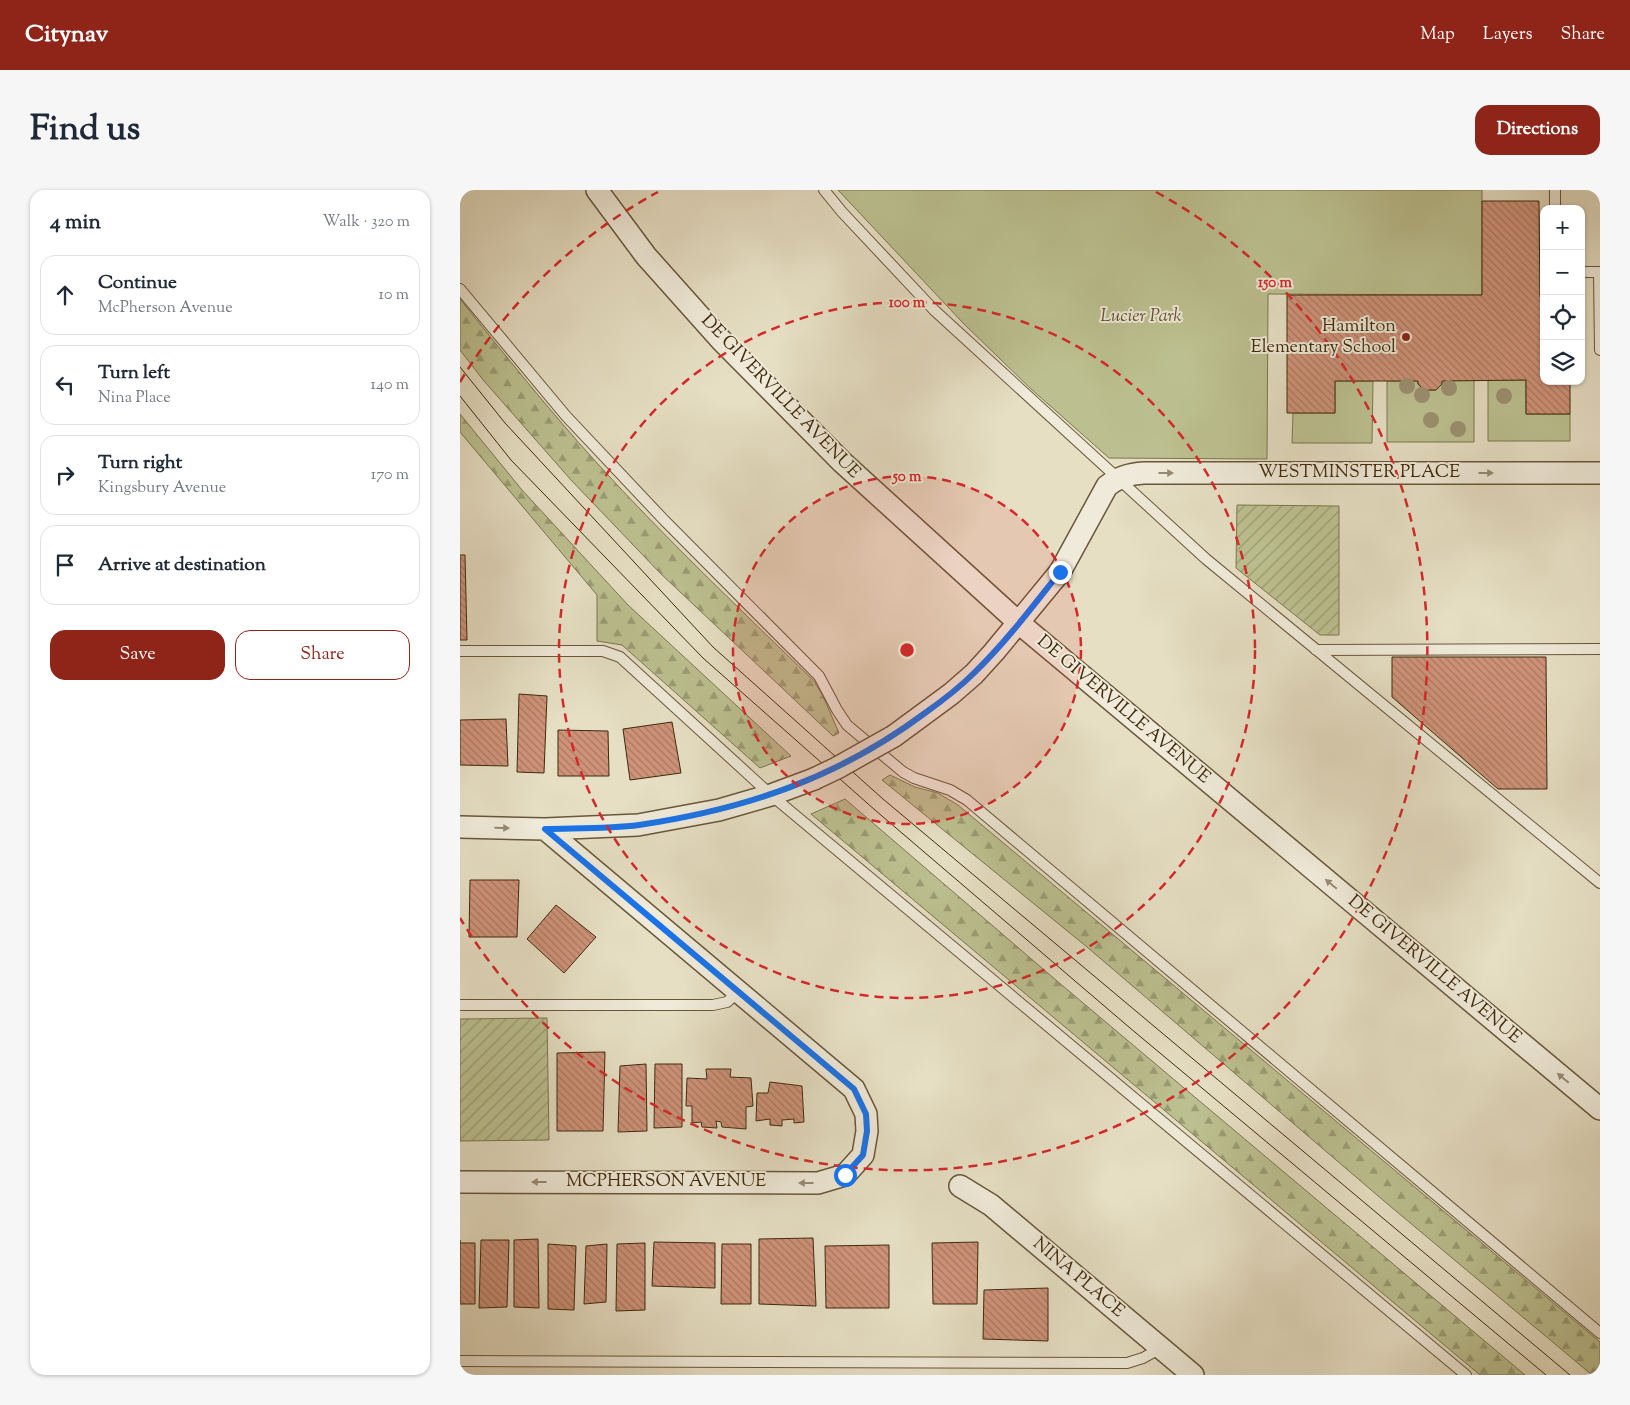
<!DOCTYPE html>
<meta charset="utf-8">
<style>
:root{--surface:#fff;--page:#f6f6f7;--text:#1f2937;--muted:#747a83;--line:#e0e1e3;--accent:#8f2418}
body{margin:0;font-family:"Sorts Mill Goudy",serif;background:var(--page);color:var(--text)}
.controls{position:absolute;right:15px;top:15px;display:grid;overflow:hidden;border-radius:10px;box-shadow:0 1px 4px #0004}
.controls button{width:45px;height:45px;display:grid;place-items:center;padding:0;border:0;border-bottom:1px solid var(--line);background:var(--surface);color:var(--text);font:25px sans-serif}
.stop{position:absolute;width:15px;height:15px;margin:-11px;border:4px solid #1a73e8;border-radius:50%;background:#fff}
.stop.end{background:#1a73e8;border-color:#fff;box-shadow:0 1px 5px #0008}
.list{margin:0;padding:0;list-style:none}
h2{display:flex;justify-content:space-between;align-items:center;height:65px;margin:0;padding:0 20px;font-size:21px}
h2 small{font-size:16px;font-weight:400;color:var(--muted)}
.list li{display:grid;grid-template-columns:32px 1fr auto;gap:15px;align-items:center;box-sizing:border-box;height:80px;margin:0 10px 10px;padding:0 10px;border:1px solid var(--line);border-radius:15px}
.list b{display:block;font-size:19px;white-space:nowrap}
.list p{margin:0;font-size:16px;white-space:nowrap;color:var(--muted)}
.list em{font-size:16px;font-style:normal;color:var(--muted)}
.actions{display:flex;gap:10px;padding:15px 20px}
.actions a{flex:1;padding:11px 0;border:1px solid var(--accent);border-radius:15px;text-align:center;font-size:18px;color:var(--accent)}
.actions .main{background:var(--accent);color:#fff}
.icon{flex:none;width:28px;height:28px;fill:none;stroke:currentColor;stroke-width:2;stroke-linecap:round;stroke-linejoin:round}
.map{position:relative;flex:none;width:1140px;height:1185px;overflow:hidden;border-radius:15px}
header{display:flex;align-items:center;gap:30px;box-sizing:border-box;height:70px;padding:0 25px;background:var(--accent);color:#fff}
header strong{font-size:24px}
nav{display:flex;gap:28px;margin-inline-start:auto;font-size:18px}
.intro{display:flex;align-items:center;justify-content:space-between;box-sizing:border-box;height:120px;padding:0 30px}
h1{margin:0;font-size:35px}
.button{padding:12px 22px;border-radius:15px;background:var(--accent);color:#fff;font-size:18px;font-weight:700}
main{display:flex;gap:30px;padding:0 30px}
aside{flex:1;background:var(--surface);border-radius:15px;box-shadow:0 1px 4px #0004}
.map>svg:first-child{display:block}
.green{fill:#bcc090;stroke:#7e754e}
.forest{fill:url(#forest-firs);stroke:#7e754e}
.garden{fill:url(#garden-furrows);stroke:#7e754e}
.building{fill:url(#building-back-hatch);stroke:#3f2a0b}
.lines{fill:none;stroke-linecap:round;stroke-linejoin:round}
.service-casing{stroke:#695739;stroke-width:12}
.minor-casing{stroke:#695739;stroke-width:24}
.service{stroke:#efead9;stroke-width:10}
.minor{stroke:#efead9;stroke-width:21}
.tram{stroke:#3f2a0b;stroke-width:1}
.minor-bridge-casing{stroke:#695739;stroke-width:24;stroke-linecap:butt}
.minor-bridge{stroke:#efead9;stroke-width:21}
.tree{fill:#9b9070}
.oneway{fill:#978a72}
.route{stroke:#1a73e8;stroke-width:6}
.ring{fill:none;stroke:#d62828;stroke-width:2.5;stroke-dasharray:9 6}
.poi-dot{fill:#8f2418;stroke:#efead9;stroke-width:2}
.labels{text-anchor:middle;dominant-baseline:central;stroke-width:4;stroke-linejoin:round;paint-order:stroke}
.park-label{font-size:18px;font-style:italic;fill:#5e502c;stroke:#efead9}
.poi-label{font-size:18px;fill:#3f2a0b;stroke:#efead9;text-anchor:end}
.street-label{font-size:18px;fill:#3f2a0b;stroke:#efead9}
.centre{fill:#d62828;stroke:#efead9;stroke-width:2.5}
.ring-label{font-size:15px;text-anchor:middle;font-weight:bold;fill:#d62828;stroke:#efead9;stroke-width:4;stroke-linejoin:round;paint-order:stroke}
</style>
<header>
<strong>Citynav</strong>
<nav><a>Map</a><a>Layers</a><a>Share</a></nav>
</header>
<div class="intro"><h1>Find us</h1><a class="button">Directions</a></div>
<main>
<aside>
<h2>4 min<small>Walk · 320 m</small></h2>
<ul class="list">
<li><svg class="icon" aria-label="ahead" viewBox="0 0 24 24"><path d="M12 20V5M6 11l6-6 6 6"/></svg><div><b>Continue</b><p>McPherson Avenue</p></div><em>10 m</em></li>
<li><svg class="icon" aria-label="left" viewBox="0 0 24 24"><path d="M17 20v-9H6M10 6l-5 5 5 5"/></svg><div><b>Turn left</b><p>Nina Place</p></div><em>140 m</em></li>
<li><svg class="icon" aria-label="right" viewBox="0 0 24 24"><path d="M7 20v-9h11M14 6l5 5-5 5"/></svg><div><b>Turn right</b><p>Kingsbury Avenue</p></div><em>170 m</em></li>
<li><svg class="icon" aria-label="arrive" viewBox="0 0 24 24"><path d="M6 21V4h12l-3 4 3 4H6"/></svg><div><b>Arrive at destination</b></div></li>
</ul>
<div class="actions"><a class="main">Save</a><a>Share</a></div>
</aside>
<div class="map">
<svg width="1140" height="1185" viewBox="0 0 1140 1185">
<defs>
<pattern id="forest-firs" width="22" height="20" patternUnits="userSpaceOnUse" patternTransform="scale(1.25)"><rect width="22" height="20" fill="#bcc090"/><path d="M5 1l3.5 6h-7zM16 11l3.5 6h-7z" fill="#9a9c74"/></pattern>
<pattern id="garden-furrows" width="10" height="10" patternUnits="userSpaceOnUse" patternTransform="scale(1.25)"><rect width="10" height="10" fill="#bcc090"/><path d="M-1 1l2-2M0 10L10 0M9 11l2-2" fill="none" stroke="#9a9c74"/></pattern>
<pattern id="building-back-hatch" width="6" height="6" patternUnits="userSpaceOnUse" patternTransform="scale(1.25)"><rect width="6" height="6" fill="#cf937a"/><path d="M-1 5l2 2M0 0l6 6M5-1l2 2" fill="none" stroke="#a97862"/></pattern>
</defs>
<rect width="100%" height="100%" fill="#e6dfc4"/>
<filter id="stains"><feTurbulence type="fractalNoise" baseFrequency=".004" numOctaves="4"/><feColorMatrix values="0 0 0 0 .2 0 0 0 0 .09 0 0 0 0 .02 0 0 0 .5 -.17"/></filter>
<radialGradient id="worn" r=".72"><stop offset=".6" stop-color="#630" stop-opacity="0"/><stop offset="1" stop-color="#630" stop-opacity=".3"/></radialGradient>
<!-- green -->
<path class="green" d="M378,0H1022V105L808,104L807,269L649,268L570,198L503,133Z
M1014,190V252H927V191H958V194L964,200H976L982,194V191Z
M1028,190H1066V224H1110V251H1028Z
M875,191H913L912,253H832L833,223H875Z"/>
<!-- forest -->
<path class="forest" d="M0,109C44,164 89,220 136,272C205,348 280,419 354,491L363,506L379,543L373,546L200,383L111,290L24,191L0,160Z
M0,224L62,300L168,415L331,566L300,578L162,455L137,451V405L0,242Z
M430,585L455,597L478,603L498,615L1140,1152V1185H1132L924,1011L627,757L422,590Z
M385,609L597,791L1065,1185H1020L351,624Z"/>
<!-- garden -->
<path class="garden" d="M777,315L879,316V445H860L776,378Z
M87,828L89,950L0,951V829Z"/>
<!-- building -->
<path class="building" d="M1022,11H1079L1080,107H1084V191H1110V224H1066V190L982,191V194L976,200H964L958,194V191H875V223H827V105H1022Z
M0,365H5L7,450H0Z
M932,467H1086L1087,599H1038L932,507Z
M59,504L87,506L84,583L57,582Z
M46,529L48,576L0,575V530Z
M212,532L221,583L170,590L163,539Z
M98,540L148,541L149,586H98Z
M10,690H59L57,747H9Z
M96,715L136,747L104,783L67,749Z
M145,862L143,941H97V863Z
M186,874L187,941L158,942L160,876Z
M195,874H222V937L194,938Z
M246,879H271L270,887L291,888L293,916L286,917V939L262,937L261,932L256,931L257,938L242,937L241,932L232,933V916H226L227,888L247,889Z
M310,892L342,896L344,932L334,933V929L322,930V936L310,935V929L296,931L297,903H308Z
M353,1048L356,1116L299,1114V1049Z
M78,1049L79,1118L54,1117V1050Z
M0,1050V1053H15V1114H0Z
M21,1050H49L47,1117L19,1118Z
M194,1052L255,1053V1098L192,1096Z
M518,1052L517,1114H473L472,1053Z
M185,1053V1120L156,1121L157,1054Z
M88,1054L116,1056L114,1120L88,1119Z
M147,1054L146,1112L124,1114L126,1056Z
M262,1054H291V1114H261Z
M429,1055V1118H366L365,1056Z
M588,1098V1151L523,1149L524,1100Z"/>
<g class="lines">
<defs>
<path id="service" d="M364,0L382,22L474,120L746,369L1140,693
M1095,19V0
M1121,82H1140
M1139,82L1140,160
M0,99L106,226L204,330L359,486L377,520L387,535L443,582L454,588L490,600L507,610L1140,1143
M856,460L1140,459
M0,461H143L160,467L311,605L1006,1185
M0,815H253L267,812L278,802
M0,1171L667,1173L683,1168L701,1158"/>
<path id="minor" d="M137,0L186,66L261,150L382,272L559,433L1140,919
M434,546L491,504L514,484L534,462L600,382L647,296C659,287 669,284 684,283H1140
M0,637L85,639L178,635L259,620L311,605L354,589
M0,992L358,993L385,985L403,965L407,941L406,924L394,899L85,639
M500,996L531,1015L733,1185"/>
</defs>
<!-- service casing -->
<use href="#service" class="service-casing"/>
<!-- minor casing -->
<use href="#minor" class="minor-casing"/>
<!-- service -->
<use href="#service" class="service"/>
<!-- minor -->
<use href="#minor" class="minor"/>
<!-- tram -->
<path class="tram" d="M0,177L45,233L253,457L423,609L1110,1185
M0,206L51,270L243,468L415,620L670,838L1086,1185"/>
<defs>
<path id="minor-bridge" d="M354,589L377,578L434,546"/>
</defs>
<!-- minor-bridge casing -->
<use href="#minor-bridge" class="minor-bridge-casing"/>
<!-- minor-bridge -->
<use href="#minor-bridge" class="minor-bridge"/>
</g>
<!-- trees -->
<g class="tree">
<circle cx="947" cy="196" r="8"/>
<circle cx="989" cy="198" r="8"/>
<circle cx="962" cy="205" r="8"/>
<circle cx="1044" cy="206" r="8"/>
<circle cx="971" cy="230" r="8"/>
<circle cx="998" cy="239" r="8"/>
</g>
<!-- one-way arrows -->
<defs><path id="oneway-solid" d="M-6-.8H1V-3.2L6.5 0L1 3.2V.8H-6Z" transform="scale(1.25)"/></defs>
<g class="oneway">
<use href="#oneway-solid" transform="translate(706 283)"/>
<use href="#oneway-solid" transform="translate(1026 283)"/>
<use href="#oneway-solid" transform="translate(42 638) rotate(1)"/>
<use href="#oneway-solid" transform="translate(871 694) rotate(-140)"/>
<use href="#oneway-solid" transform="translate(1103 888) rotate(-140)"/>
<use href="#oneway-solid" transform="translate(79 992) rotate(-180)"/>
<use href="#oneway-solid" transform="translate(346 993) rotate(-180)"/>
</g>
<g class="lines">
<!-- route -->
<path class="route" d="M385,985L403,965L407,941L406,924L394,899L85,639C116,638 149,639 179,635C286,619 378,588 465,523C482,511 499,498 514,483C546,452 573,416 600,382"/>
</g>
<!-- distance rings -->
<circle cx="447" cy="460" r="174" fill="#d62828" fill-opacity=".12"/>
<g class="ring">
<circle cx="447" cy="460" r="174"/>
<circle cx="447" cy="460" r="348"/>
<path d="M0 192A521 521 0 0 1 198 2M696 2A521 521 0 1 1 0 728"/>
</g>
<!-- markers -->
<circle class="poi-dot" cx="946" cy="147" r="5"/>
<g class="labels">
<!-- park labels -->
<g class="park-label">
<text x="681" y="127">Lucier Park</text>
</g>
<!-- poi labels -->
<g class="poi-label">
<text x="936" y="137">Hamilton<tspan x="936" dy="21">Elementary School</tspan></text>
</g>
<!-- street labels -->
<g class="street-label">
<text transform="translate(320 207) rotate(46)">DE GIVERVILLE AVENUE</text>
<text x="899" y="283">WESTMINSTER PLACE</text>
<text transform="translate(663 520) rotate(40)">DE GIVERVILLE AVENUE</text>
<text transform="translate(974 780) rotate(40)">DE GIVERVILLE AVENUE</text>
<text x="206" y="992">MCPHERSON AVENUE</text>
<text transform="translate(618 1088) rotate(40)">NINA PLACE</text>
</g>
</g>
<circle cx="447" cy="460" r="8" class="centre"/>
<g class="ring-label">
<text x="815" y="97">150 m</text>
<text x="447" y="117">100 m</text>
<text x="447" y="291">50 m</text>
</g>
<rect width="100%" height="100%" filter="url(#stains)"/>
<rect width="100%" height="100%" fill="url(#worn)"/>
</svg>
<div class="controls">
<button>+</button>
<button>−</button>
<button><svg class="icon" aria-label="locate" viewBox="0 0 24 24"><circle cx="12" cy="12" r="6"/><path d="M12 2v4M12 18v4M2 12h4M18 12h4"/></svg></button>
<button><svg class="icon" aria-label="layers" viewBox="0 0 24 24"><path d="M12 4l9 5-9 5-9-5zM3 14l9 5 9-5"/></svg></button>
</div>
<div class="stop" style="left:385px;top:985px"></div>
<div class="stop end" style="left:600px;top:382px"></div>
</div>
</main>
